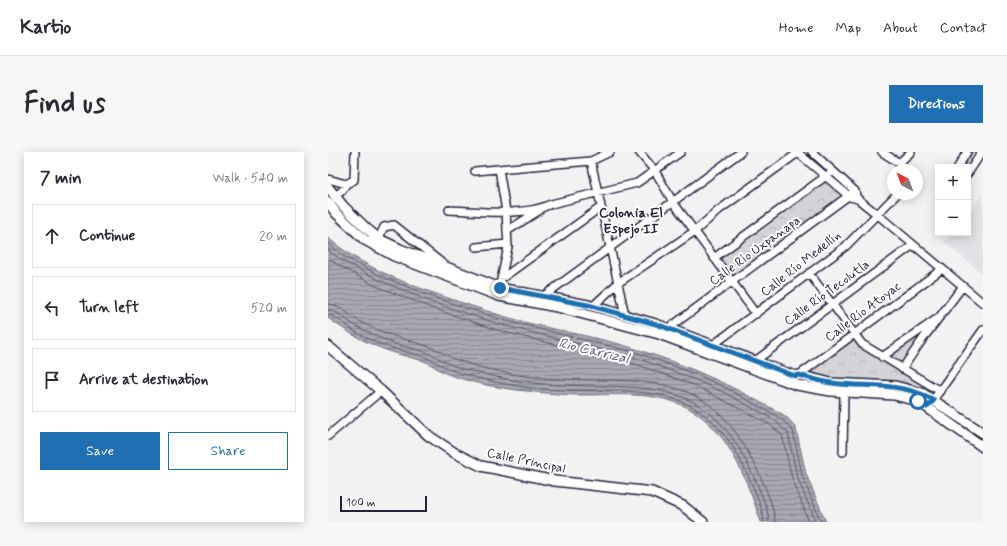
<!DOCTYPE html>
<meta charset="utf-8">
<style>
:root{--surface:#fff;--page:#f7f7f7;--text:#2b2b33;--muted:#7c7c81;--line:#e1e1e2;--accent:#1f6fb2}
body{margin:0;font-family:Mynerve,sans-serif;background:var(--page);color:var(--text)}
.controls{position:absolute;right:12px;top:12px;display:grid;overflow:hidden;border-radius:0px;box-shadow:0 2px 10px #0003}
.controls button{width:36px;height:36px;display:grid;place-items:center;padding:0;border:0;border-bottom:1px solid var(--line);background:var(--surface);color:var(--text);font:20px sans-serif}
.compass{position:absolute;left:559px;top:12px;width:36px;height:36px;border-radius:50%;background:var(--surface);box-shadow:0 2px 10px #0003;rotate:319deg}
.scale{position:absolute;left:12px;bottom:10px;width:87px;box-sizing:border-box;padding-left:4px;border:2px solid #22223b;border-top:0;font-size:11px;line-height:14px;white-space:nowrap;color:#22223b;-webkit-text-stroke:3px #fff;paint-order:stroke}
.stop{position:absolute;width:12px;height:12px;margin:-9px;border:3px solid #1f6fb2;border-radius:50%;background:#fff}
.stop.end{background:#1f6fb2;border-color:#fff;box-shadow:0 1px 4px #0008}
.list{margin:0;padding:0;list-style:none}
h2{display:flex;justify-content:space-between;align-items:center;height:52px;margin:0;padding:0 16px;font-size:17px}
h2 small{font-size:13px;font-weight:400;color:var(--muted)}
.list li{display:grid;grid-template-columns:26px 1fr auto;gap:12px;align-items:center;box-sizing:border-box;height:64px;margin:0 8px 8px;padding:0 8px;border:1px solid var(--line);border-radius:0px}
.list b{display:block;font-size:15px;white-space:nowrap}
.list em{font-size:13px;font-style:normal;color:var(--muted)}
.actions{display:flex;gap:8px;padding:12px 16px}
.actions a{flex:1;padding:9px 0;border:1px solid var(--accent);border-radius:0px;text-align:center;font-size:14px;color:var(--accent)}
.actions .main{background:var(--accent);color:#fff}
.icon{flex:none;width:22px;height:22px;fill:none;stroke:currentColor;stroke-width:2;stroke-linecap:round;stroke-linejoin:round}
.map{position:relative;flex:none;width:655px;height:370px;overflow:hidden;border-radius:0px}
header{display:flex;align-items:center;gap:24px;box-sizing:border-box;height:56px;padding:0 20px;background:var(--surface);border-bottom:1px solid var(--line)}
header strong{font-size:19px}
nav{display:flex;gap:22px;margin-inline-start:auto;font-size:14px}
.intro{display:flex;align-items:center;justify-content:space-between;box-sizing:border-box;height:96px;padding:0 24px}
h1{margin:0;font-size:28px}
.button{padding:10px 18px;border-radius:0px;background:var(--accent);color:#fff;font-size:14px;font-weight:700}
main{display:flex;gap:24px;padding:0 24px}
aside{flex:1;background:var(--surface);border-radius:0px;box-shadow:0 2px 10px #0003}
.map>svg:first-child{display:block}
.built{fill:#e2e2e6}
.park{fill:url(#park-crowns);stroke:#7a7a8a}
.water{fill:url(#water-rules);stroke:#727282}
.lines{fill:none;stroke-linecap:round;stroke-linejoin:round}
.shore{stroke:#58586b;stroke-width:1}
.minor-casing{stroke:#22223b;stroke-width:10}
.major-casing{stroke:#22223b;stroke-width:12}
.minor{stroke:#fff;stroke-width:7}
.major{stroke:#fff;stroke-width:9}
.route{stroke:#1f6fb2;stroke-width:5}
.labels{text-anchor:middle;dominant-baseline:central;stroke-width:4;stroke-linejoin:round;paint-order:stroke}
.street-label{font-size:13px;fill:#22223b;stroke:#fff}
.neighbourhood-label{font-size:14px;font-weight:bold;fill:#22223b;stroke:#fff}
.water-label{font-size:14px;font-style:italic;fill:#58586b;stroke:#fff}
</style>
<header>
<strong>Kartio</strong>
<nav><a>Home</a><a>Map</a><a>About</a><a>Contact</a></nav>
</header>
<div class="intro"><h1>Find us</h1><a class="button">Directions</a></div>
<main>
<aside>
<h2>7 min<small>Walk · 540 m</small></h2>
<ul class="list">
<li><svg class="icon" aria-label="ahead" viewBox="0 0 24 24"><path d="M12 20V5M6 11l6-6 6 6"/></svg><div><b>Continue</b></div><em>20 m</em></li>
<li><svg class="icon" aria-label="left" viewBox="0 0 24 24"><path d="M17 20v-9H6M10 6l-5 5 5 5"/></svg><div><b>Turn left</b></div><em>520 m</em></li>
<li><svg class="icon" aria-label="arrive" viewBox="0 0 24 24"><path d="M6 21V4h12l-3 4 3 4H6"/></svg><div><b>Arrive at destination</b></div></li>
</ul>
<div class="actions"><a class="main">Save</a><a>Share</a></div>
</aside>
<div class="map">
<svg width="655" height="370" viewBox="0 0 655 370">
<defs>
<pattern id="park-crowns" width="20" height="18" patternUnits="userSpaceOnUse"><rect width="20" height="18" fill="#d3d3d8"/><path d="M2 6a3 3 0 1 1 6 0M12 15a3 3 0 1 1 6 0" fill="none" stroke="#b5b5ba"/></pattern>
<pattern id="water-rules" width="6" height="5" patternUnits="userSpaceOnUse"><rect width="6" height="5" fill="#a8a8b2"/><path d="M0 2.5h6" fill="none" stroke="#888892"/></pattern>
</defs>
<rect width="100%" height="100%" fill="#f2f2f3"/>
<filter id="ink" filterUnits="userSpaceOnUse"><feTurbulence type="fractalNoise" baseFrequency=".025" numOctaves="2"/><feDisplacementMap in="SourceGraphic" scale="8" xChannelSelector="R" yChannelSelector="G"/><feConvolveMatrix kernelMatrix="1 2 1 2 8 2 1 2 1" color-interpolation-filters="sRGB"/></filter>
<g filter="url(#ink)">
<!-- built -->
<path class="built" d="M655,42V122L616,90L624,81H640V61Z"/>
<!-- park -->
<path class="park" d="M639,0H654L640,15H630Z
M498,25L522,45L404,131L386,106Z
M613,163L575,217L612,239L606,248L594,241L471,223L527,182L554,204Z"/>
<!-- water -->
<path class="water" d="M0,86C39,119 90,136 138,152C164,161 190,169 217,175C248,182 281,188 311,198C352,211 390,227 428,248C442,256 461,262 468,277L478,322L498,370H433C419,330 404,285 367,260C327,234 275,246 230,242C193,239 152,235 117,221C110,218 104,212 96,209C84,206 72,203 61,199C39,192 19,180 0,166Z"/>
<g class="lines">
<!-- shore -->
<path class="shore" d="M0,91L15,104L53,124L105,145L175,168L310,201L370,223L398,236L447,263L457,270L465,279L474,323L493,370
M0,98L13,108L51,128L103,150L174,173L309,206L368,228L395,240L445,267L460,281L469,325L488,370
M0,106L10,113L48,134L101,155L172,179L307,212L366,233L441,272L454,283L464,326L481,370
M0,152C12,152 21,164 31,169C54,182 78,187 102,195C114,199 123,207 135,210C167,220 200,226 233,227C318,231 379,217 424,308C432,322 447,355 447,370
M0,158C10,158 20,170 28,174C41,181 56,188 70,193C80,196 92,197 102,202C112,206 121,213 132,216C164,225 199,232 233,233C316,237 375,223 419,311C426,325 441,355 441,370
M0,163C9,164 18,174 26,179C38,186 53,193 67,197C78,200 89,202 99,206C111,211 120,218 132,221C165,231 199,237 234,238C314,241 373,228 415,313C422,328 435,354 436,370"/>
<defs>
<path id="minor" d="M311,0L327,19L345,50L428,162
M469,0L522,45L530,47L550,63L655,151
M484,0L527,39L528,43
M554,0L571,11L583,0
M263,9L297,163
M630,15L639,0
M171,17L178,59L180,95L173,128
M147,19L263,9L282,0
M640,21L654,0
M0,27L18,32L14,39L7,44
M18,32L26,28L27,0
M121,58C151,59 197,65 223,52L309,31L353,0
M179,79L212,58
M49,90L56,75L66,73L115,112
M148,95L180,92
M386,106L505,19
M481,121L534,192L612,239
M173,127L273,55
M217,143L413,0
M265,154L290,131L367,79L391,58L471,0
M341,176L527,39
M385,193L518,94L569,42
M554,205L607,168
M427,209L585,93
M574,217L597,184L635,134
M471,223L614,117
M603,251L655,178
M0,284L53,239
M515,300L516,240"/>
<path id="major" d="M0,35L15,54L39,77L51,87L72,97L172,136L260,153L328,172L467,224L471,223L503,231L567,234L594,241L655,281
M0,50L8,61L37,88L66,104L171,144L229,155L331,182L469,233L503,239L566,243L590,249L655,295
M0,194L53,239L101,284L127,301L153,314L227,329L324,340L355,354L375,370"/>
</defs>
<!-- minor casing -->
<use href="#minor" class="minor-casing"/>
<!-- major casing -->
<use href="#major" class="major-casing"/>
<!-- minor -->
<use href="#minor" class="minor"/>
<!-- major -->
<use href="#major" class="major"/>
</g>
</g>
<g class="lines" filter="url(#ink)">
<!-- route -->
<path class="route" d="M172,136L260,153L328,172L467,224L471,223C481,226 493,230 504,231C540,236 572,229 606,248L599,255L590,249"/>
</g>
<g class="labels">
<!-- street labels -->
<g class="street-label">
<text transform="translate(427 99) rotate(-36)">Calle Río Uxpanapa</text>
<text transform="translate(473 112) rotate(-38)">Calle Río Medellín</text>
<text transform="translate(499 141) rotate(-36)">Calle Río Tecolutla</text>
<text transform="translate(535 160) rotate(-37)">Calle Río Atoyac</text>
<text transform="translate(198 309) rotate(12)">Calle Principal</text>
</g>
<!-- neighbourhood labels -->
<g class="neighbourhood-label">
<text x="303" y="61">Colonia El<tspan x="303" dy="16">Espejo II</tspan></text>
</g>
<!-- water labels -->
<g class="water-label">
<text transform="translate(266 199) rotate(13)">Rio Carrizal</text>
</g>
</g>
</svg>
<div class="controls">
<button>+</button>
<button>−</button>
</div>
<svg class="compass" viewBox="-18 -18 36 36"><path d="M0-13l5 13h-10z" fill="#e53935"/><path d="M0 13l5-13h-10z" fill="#7c7c81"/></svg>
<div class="scale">100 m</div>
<div class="stop" style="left:590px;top:249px"></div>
<div class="stop end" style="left:172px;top:136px"></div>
</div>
</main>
